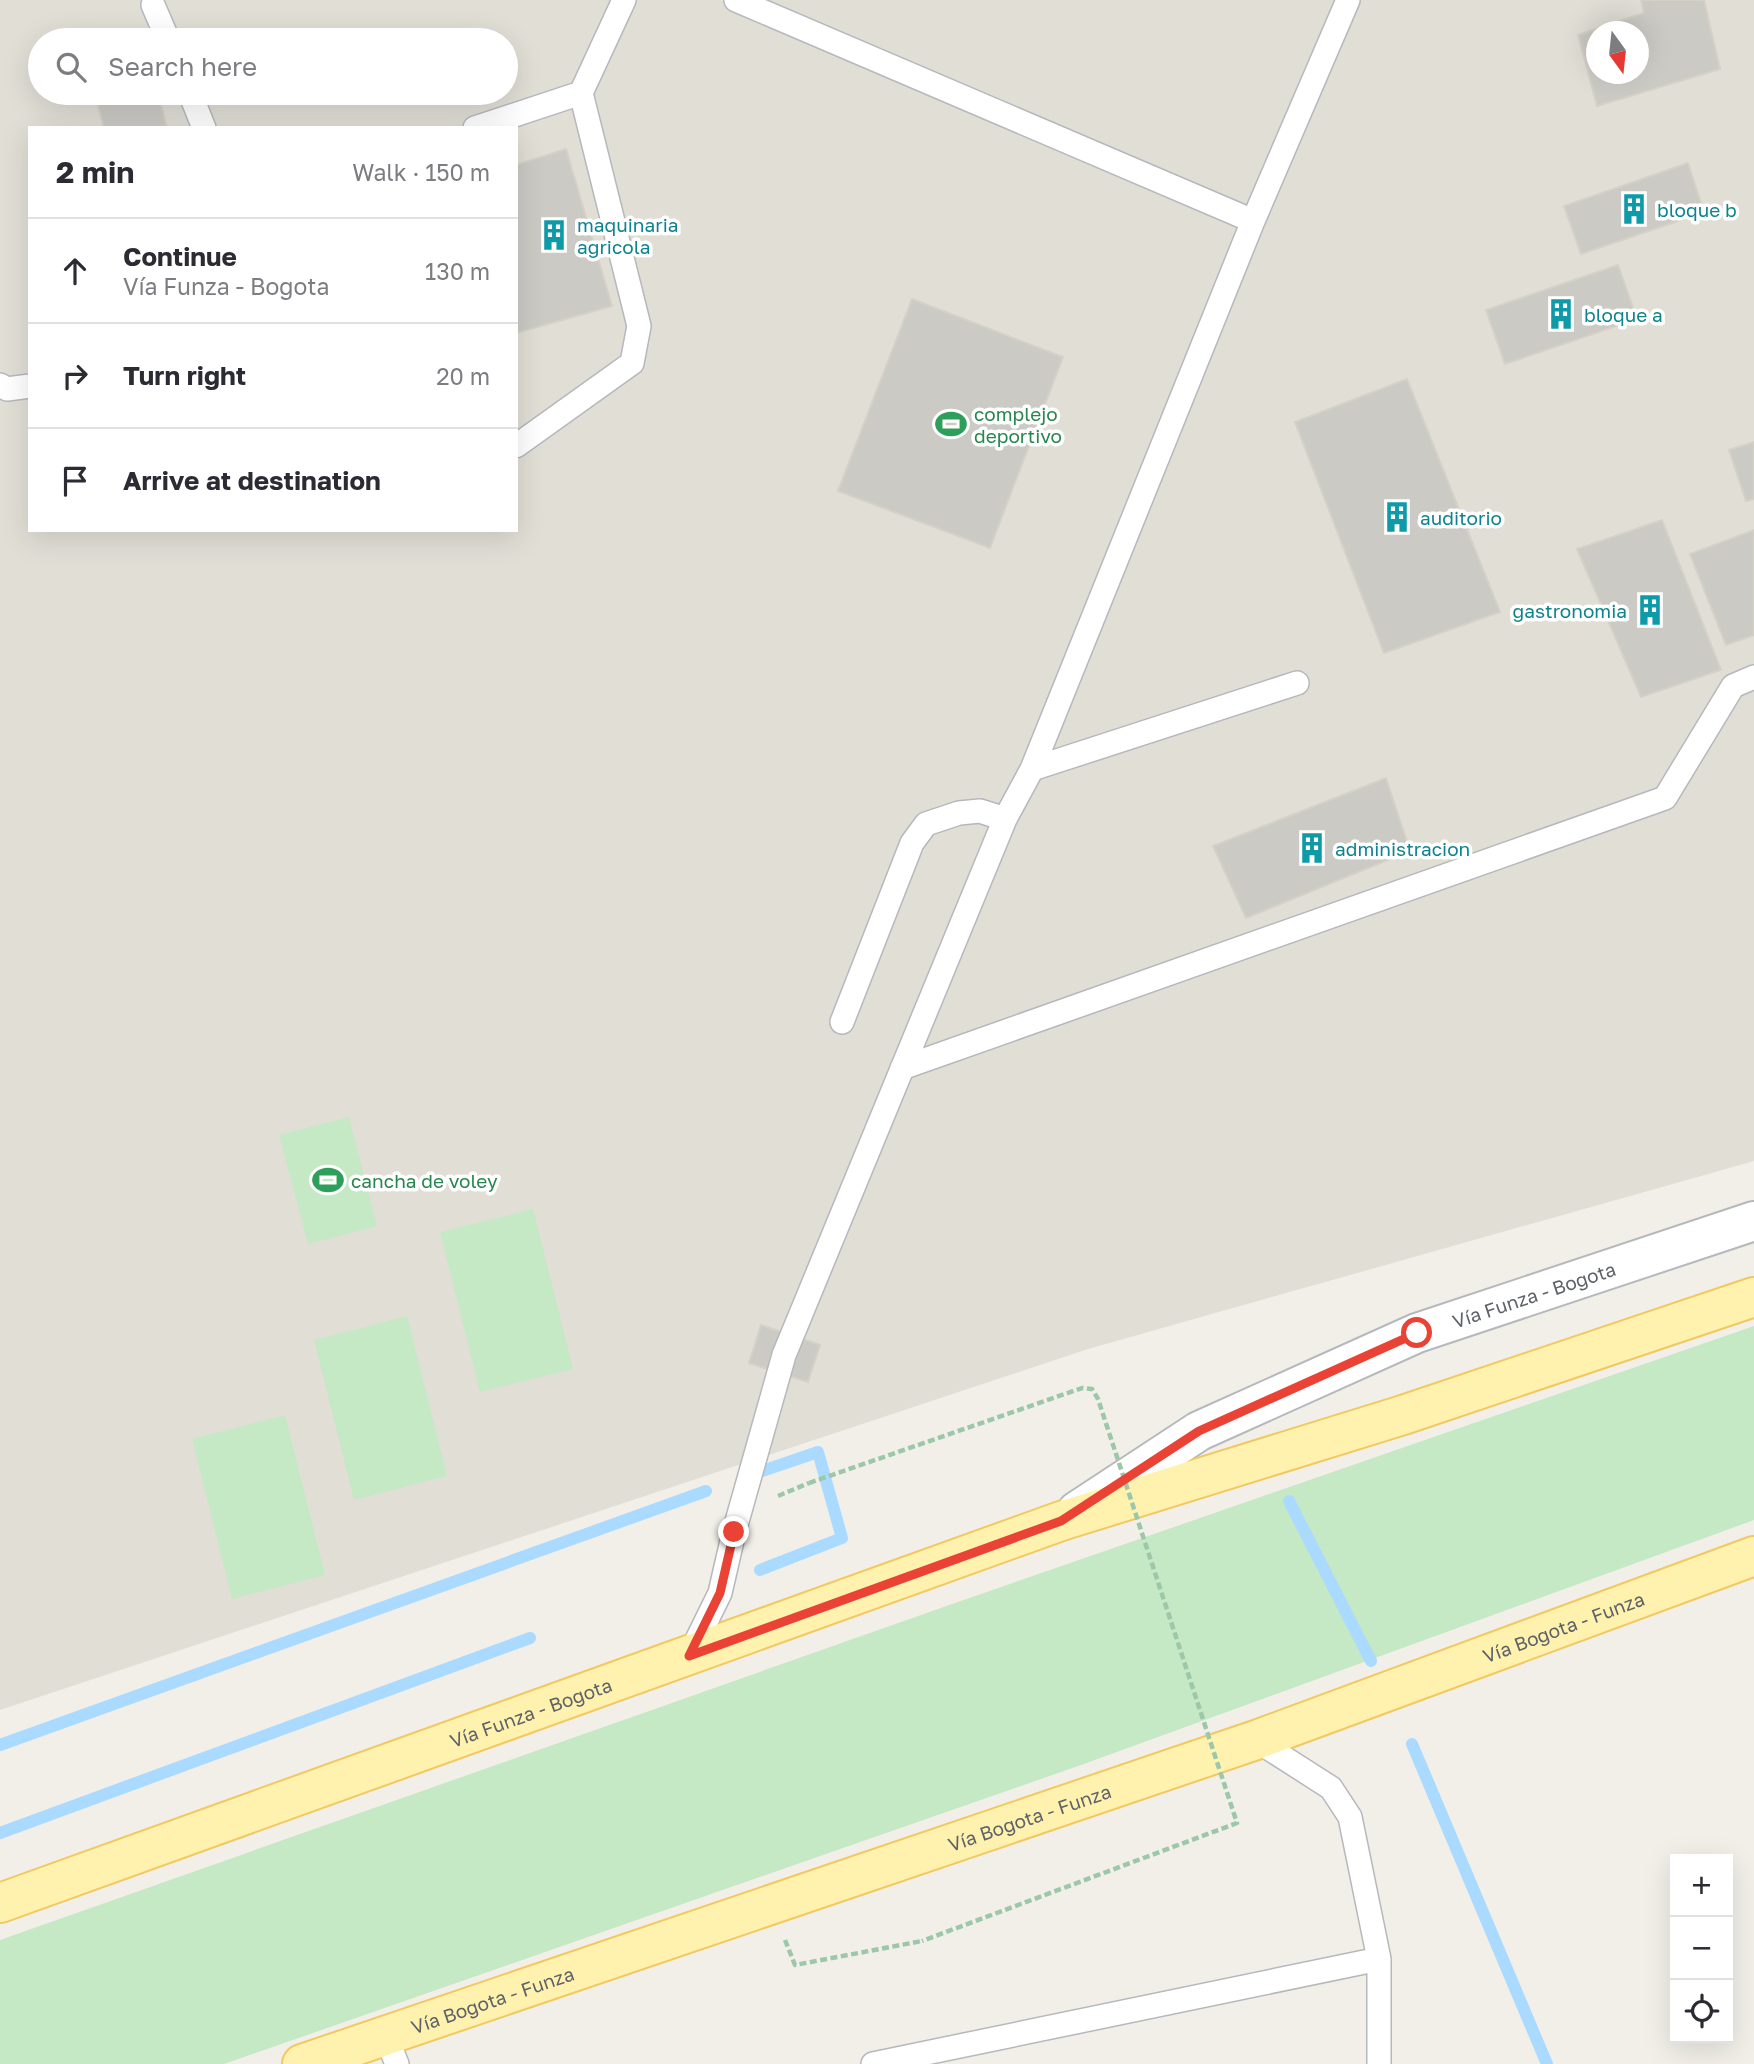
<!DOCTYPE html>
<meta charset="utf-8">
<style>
:root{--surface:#fff;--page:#f2f2f3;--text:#2b2b33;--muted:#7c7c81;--line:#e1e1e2}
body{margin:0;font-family:"Golos Text",sans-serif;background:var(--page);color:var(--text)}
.controls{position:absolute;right:21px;bottom:21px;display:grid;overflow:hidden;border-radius:0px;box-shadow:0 7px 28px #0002}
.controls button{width:63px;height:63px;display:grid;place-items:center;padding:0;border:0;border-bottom:2px solid var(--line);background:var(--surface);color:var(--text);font:35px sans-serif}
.compass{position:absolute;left:1586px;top:21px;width:63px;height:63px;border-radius:50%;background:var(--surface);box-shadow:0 7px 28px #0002;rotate:165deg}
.stop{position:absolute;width:21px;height:21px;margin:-16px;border:5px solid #ea4335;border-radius:50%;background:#fff}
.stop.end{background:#ea4335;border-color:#fff;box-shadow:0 2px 7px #0008}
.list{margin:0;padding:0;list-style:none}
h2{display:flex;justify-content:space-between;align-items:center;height:91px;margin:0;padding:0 28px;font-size:30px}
h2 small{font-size:23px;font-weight:400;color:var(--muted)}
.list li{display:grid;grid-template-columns:46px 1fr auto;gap:21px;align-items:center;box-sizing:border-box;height:105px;padding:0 28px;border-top:2px solid var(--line)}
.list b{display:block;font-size:26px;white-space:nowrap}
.list p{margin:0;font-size:23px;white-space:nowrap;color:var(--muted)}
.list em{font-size:23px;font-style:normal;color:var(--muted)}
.icon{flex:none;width:38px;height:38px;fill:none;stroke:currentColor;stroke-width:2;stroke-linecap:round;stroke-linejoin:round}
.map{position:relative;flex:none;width:1754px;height:2064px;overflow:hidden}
.search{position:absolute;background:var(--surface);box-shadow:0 7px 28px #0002;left:28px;top:28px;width:490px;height:77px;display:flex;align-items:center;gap:18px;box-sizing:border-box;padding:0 24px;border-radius:38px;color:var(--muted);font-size:26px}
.panel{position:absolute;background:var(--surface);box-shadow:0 7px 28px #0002;left:28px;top:126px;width:490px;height:406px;border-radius:0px}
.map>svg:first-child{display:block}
.education{fill:#e1ded6;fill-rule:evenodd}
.green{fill:#c5e8c5}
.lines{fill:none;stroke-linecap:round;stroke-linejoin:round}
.stream{stroke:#aadaff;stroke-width:12}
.building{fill:#cccac5;stroke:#d6d1c6;stroke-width:2;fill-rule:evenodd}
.lane-casing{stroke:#b5b8bc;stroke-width:26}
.street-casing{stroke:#b5b8bc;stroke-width:42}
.primary-casing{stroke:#f2c960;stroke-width:42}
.path{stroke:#9cc7a9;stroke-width:4.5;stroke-dasharray:7 3.5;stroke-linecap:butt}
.lane{stroke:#fff;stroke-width:23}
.street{stroke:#fff;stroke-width:38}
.primary{stroke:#fff2af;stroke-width:38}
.path-bridge{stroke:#9cc7a9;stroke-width:4.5;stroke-dasharray:7 3.5;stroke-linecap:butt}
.route{stroke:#ea4335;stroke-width:9}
.labels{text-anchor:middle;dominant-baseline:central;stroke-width:7;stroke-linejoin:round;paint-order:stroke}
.culture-label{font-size:19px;fill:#0d838f;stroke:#fff;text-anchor:start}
.leisure-label{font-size:19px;fill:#27864d;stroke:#fff;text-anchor:start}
.street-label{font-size:19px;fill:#5f6368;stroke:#fff}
</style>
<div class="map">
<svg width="1754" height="2064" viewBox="0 0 1754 2064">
<rect width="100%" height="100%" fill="#f1efe8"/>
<!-- education -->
<path class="education" d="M0,0H1754V1161L1088,1349L0,1710ZM1596,32H1638V74H1596ZM40,40H506V93H40ZM30,128H516V530H30Z"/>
<!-- green -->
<path class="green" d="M349,1117L377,1226L308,1244L279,1135Z
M533,1209L573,1369L480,1392L440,1232Z
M407,1316L447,1476L354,1500L314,1340Z
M1754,1326V1520L1081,1765L224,2064H0V1940L955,1603Z
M285,1415L325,1575L232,1599L192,1439Z"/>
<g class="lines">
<!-- stream -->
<path class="stream" d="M1289,1501L1371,1661
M760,1570L842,1538L818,1452L762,1471
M1412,1744L1547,2064
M0,1745L706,1491
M0,1833L530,1638"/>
</g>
<!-- building -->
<path class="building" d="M1641,0H1704L1720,69L1597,106L1578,35L1644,13ZM1596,32H1638V74H1596Z
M95,93H158L167,128H104Z
M566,149L612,306L516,333V165Z
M1688,163L1704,212L1581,254L1564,206Z
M1618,265L1637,319L1505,364L1486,310Z
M912,299L1063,357L990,548L838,491Z
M1407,379L1500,612L1384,653L1295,422Z
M1754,442V499L1746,501L1729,450Z
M1662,520L1721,670L1641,697L1577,549Z
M1754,530V635L1726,645L1690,554Z
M1386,778L1410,851L1246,918L1213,846Z
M761,1325L820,1345L808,1382L749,1363Z"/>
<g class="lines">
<defs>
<path id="lane" d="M736,0L1253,221
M153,5L168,40
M190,93L204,128
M475,128L581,93L624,0
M0,385L7,389L30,386
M516,446L632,363L639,326L581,93
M1032,769L1297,683
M842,1022L912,843L926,824L959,813L980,811L1005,819
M902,1068L1665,798L1733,686L1754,677
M689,1656L720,1593L734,1532L784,1355L1005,819L1032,769L1253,221L1348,0
M1256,1740L1331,1788L1350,1817L1379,1959V2064
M385,2034L397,2064
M873,2064L1379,1959"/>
<g id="street">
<path id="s1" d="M1077,1511L1199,1431L1417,1333L1754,1221"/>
</g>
<g id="primary">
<path id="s2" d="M0,1903L1061,1521L1403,1415L1754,1297"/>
<path id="s3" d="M302,2064L1256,1740L1754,1556"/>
</g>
</defs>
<!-- lane casing -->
<use href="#lane" class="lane-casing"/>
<!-- street casing -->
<use href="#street" class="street-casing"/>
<!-- primary casing -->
<use href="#primary" class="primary-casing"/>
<!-- path -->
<path class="path" d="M778,1496L809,1483
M785,1940L795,1965L922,1941"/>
<!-- lane -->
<use href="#lane" class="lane"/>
<!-- street -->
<use href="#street" class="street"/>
<!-- primary -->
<use href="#primary" class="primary"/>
<!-- path-bridge -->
<path class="path-bridge" d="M809,1483L1082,1388L1092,1389L1098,1399L1237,1823L922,1941"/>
</g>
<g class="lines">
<!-- route -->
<path class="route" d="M734,1532L720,1593L689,1656L1061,1521L1199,1431L1417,1333"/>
</g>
<!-- icons -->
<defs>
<symbol id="building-bare" viewBox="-9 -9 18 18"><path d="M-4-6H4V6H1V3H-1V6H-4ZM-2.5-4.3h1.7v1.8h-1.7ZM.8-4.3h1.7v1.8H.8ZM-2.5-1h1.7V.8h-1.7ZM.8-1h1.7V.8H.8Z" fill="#0f9aa8" stroke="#fff" stroke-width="2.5" paint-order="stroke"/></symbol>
<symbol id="stadium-bare" viewBox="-9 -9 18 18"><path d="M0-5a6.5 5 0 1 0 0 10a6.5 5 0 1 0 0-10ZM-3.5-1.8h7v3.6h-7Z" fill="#2e9e5b" stroke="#fff" stroke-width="2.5" paint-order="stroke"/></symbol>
</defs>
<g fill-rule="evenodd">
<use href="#building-bare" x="1612" y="187" width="44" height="44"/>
<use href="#building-bare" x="532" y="213" width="44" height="44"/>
<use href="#building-bare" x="1539" y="292" width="44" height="44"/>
<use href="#stadium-bare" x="929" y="402" width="44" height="44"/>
<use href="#building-bare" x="1375" y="495" width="44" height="44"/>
<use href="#building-bare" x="1628" y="588" width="44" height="44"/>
<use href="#building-bare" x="1290" y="826" width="44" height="44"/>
<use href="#stadium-bare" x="306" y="1158" width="44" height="44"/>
</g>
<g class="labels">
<!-- culture labels -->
<g class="culture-label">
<text x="1657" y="209">bloque b</text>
<text x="577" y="224">maquinaria<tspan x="577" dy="22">agricola</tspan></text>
<text x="1584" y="314">bloque a</text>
<text x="1420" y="517">auditorio</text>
<text x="1627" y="610" text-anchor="end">gastronomia</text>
<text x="1335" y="848">administracion</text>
</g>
<!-- leisure labels -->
<g class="leisure-label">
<text x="974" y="413">complejo<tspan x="974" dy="22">deportivo</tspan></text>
<text x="351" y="1180">cancha de voley</text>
</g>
<!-- street labels -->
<g class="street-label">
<text stroke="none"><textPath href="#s1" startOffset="508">Vía Funza - Bogota</textPath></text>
<text stroke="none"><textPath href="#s3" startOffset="1335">Vía Bogota - Funza</textPath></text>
<text stroke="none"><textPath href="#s2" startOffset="564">Vía Funza - Bogota</textPath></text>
<text stroke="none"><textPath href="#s3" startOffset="768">Vía Bogota - Funza</textPath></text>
<text stroke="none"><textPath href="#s3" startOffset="201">Vía Bogota - Funza</textPath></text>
</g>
</g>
</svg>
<div class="controls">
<button>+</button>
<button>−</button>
<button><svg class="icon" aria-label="locate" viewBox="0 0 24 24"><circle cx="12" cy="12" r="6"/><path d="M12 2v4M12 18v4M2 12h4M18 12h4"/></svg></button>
</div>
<svg class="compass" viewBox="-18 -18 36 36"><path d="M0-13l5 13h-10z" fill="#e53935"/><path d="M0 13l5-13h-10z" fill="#7c7c81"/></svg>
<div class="stop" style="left:1417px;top:1333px"></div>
<div class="stop end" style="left:734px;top:1532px"></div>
<div class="search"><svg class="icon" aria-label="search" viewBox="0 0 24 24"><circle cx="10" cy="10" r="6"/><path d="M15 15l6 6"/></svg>Search here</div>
<section class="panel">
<h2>2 min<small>Walk · 150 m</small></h2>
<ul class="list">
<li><svg class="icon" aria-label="ahead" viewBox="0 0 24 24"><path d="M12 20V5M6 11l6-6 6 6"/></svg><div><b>Continue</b><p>Vía Funza - Bogota</p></div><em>130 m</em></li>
<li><svg class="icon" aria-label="right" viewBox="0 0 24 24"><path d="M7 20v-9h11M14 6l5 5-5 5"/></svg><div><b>Turn right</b></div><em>20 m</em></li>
<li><svg class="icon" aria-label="arrive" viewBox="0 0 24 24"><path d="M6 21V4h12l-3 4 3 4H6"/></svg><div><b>Arrive at destination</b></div></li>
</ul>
</section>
</div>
